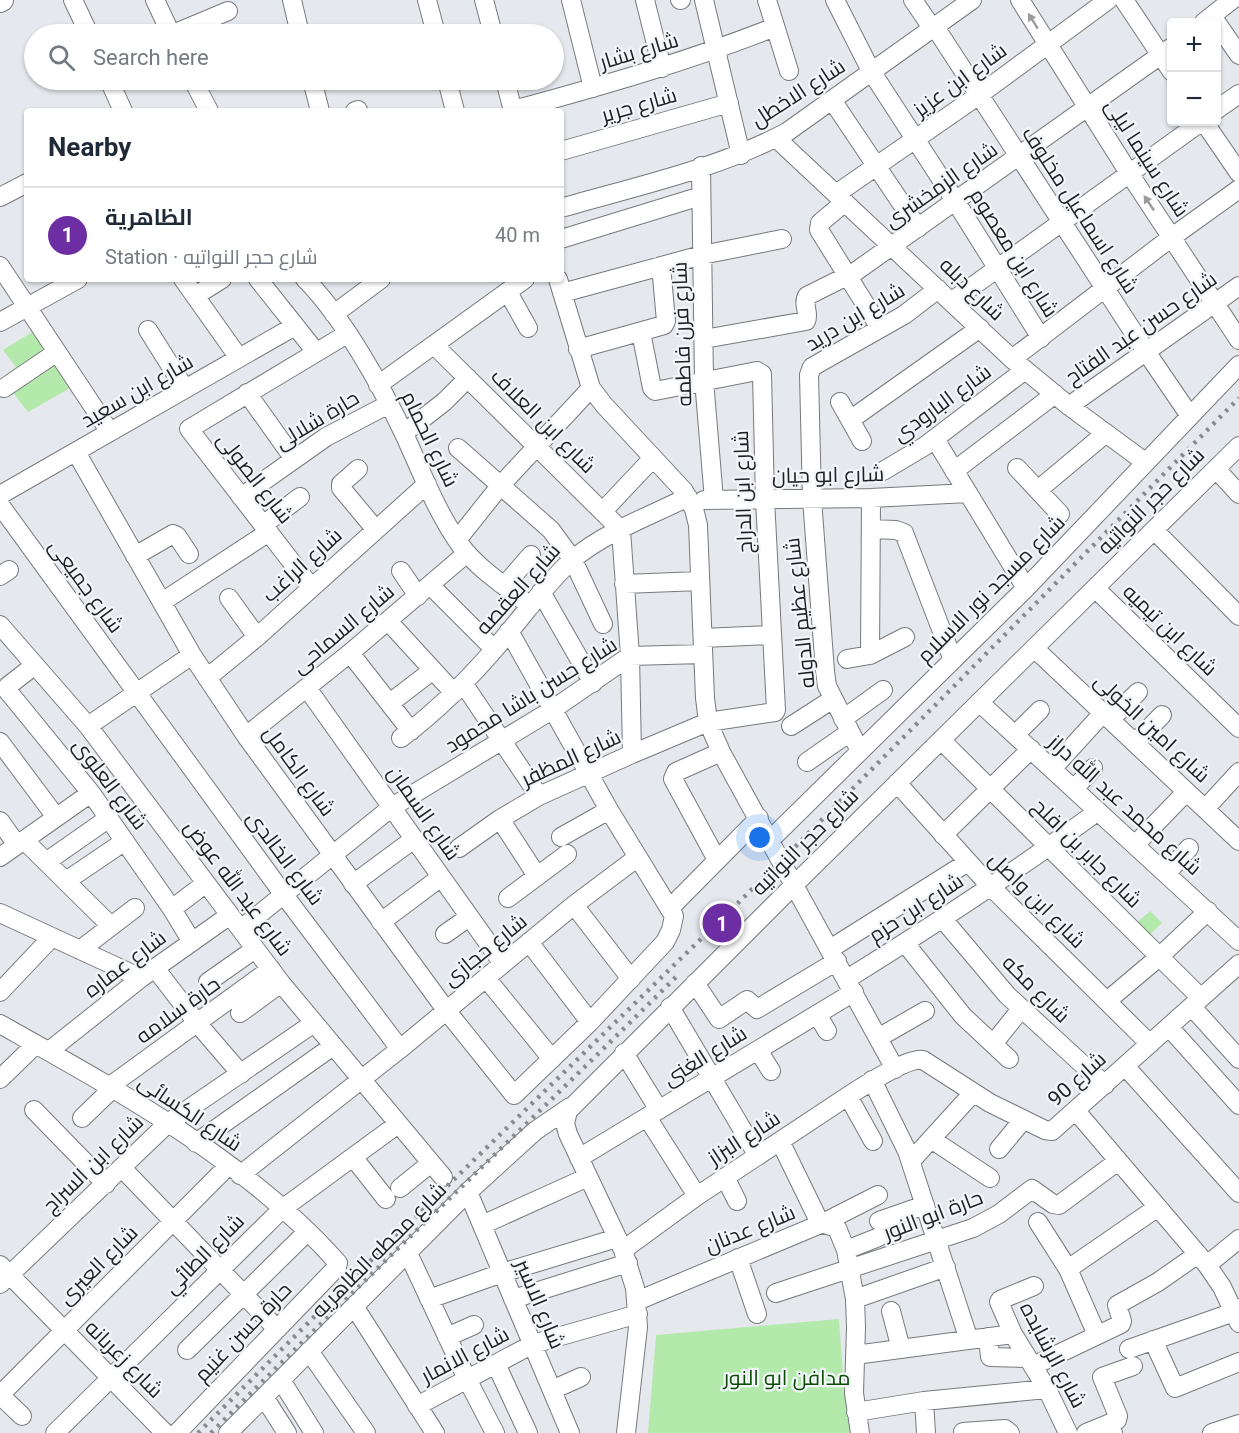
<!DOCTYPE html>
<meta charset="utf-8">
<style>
:root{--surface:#fff;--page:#f2f2f3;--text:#1f2937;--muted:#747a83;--line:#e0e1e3;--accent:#6d2ea3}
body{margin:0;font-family:Roboto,Cairo,sans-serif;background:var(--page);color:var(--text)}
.controls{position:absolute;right:18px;top:18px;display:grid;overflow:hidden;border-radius:6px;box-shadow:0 2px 4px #0004}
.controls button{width:54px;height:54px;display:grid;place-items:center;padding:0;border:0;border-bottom:2px solid var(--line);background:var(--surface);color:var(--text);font:30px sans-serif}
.you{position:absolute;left:760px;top:838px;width:21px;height:21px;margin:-15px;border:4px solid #fff;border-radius:50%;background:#1a73e8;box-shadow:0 0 0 9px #1a73e833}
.badge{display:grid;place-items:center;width:39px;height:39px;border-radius:50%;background:var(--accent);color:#fff;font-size:20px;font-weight:700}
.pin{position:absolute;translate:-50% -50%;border:3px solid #fff;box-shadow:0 2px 6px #0006}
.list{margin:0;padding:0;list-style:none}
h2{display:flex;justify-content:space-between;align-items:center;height:78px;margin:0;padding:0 24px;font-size:26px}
h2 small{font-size:20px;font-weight:400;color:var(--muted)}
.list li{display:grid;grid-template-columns:39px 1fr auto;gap:18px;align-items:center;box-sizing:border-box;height:96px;padding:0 24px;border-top:2px solid var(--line)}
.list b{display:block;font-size:22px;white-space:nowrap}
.list p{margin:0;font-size:20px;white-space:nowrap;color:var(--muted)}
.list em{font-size:20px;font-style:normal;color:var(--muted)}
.icon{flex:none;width:33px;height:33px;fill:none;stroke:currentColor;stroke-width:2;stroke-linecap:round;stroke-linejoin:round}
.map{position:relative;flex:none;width:1239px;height:1433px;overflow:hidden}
.search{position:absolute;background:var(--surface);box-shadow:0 2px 4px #0004;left:24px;top:24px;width:540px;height:66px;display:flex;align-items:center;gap:15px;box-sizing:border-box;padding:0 21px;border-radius:33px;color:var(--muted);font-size:22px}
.panel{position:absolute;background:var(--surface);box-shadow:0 2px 4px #0004;left:24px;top:108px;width:540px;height:174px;border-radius:6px}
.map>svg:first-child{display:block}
.green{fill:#b3e9ab}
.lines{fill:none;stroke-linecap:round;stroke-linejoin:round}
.minor-casing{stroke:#76797d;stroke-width:20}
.major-casing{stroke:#76797d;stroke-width:24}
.minor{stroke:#fff;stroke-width:18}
.major{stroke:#fff;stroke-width:22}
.rail{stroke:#888b8e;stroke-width:4.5;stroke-dasharray:3 6;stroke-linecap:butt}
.oneway{fill:#9b9b9c}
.labels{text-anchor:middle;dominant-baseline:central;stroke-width:4.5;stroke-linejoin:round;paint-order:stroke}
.street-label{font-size:21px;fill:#202122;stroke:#f2f6fa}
.park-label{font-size:21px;fill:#0a4c00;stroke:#f2f6fa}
</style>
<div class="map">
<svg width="1239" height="1433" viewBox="0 0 1239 1433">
<rect width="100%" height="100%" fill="#e5e9ed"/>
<!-- green -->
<path class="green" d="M45,324L70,388L28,412L2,378L16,367L3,350Z
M1150,911L1162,923L1146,938L1134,925Z
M839,1319L843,1374L851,1433H648L656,1335Z"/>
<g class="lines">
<defs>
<path id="minor" d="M73,0L89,34
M155,0L171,34
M292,0L300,34
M427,0L436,34
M484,0L493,34
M571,0L593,88
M645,0L662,68
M680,0H681
M704,0L741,155
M767,0L789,71
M835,0L871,71L956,202L1041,338
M913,0L932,28
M1020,0L1129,173L1239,340
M1124,0L1172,72
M1212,16L1239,55
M1204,22L1232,0
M935,27L1147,353L1190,416
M173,34L228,11
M109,80L123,111
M193,80L209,111
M312,80L320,111
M447,80L455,111
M505,80L513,111
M832,100L918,228
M513,110C602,86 689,61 775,27
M1216,110L1239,94
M355,111L358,110
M1204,122L1239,173
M776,138L1012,359L1069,406L1145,462
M561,151L729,103
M701,166L704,380L714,500
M836,194L979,95L1108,0
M0,197L27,183
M845,202L820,223L819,230L880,328
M561,208C637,186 717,169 787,132L972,0
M561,239L701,196
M0,266L110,432
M183,279L239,358
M258,279L316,352
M305,279C343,317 382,387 405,436C422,473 437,513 461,546C478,569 507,587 529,605
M558,279L591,388L604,405L684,491L694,509L698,525L705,698L708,722L721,752L895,1069
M508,292L528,328
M562,293L702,255L782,239
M195,296L222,279
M952,301L1201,122
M334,314L381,279
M0,322L78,279
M148,330L185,389
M704,339L806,321C810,313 802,304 807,296L855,272L1172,47
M434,345L621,530L630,656L632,754
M578,349L664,325L666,321L661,266
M1012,359L1172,237L1239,189
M378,385L525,279
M4,388L57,352
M247,393L294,459
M840,402L862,441
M1069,406L1239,286
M850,420L980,328
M404,433L444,402L468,378
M935,439L1026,588
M458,448L551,530L573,560L603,624
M76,452L192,655L246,736L446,1010L514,1095L590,1022L665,942L671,930L674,916L609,810L509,631
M1017,468L1060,514
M358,469L341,484V488L376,530
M1216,469L1239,494
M883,471L925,446L1025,370
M954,471L1055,394
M1038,490L1106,433
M0,495L295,326
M241,497L326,437L389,404
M704,500L871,498L968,493
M0,505L284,895L400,1049
M603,511L653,458
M263,525L300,497
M871,529L896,530L904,533L953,660
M1154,530L1239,616
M457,540L500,486L591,388
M135,556L173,534L177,536L189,554
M401,571L418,596
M0,576L9,570
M624,584L700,581
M430,585L494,649
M505,585L531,555
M311,587L189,429L347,334
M1095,588L1239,728
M541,592L593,683
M229,598L257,637
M162,602L269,532
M388,621L454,693
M0,625L88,726L281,983L443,1177
M703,638L772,635
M1034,648L1239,841
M350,653L411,731
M870,655L871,498
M847,659L870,655L905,637
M35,665L8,686L7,690L91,793L172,909L192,942
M207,678L257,637L427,484
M463,683L539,796
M307,688L503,964
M979,702L1239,941
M390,703L433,670
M843,719L883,690
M1110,720L1138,692
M88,726L192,655
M791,726L833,699
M1015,735L1040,710
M246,736L350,653L467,553
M401,738C441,708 477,671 509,632C529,608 548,582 572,560C605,532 650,516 688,497
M941,740L1201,998
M0,742L56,817
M1135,743L1162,715
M860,751L827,686L825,671L812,499L809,375L812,367L904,315L938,289
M807,762L850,732
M1052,769L1103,713
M897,783L990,886L1150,1044
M1074,789L1093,768
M1205,809L1239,772
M500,819L537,876
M0,821L17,845
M943,835L1031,749
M561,837L609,810
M24,840L111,926
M770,840L1026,588L1239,365
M1135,845L1186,792
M459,848L500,819L539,796L632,754L708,722L775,712L776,710L765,499L762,374L757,371L655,391L652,388L641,332
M0,857L91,793
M717,860L673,779L676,772L721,752
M46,862L109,818
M1166,874L1189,848
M66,881L125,841
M353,884L414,839
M508,898L567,854
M574,905L631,979
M670,908L759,818
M172,909L206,883
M0,913L141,978
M942,918L1007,995L1105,1085
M381,922L441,877
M241,929L392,807L552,710L630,656L703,654
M445,934L469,917
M529,942L590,1022
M905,943L963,1016L1009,1059
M830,949L968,862
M80,950L135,908
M155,968L198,1024L241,1074
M486,978L552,1059
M847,979C932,926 1017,871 1098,811
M208,982L255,949
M695,983L719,1019L747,1000L757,1009L837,961
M0,992L52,937
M1107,1001L1159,957L1208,911
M670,1007L758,1156
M1192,1007L1239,1059
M240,1013L281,983
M817,1014L827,1031
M0,1024C117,1090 248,1161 338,1263L337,1267L177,1433
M1169,1027L1239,1105
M878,1038L925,1011
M993,1044L1021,1009
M758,1050L771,1071
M49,1051L141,978L230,915
M624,1053L659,1110
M1125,1066L1239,1193
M0,1079L36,1044
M872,1080L907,1151L969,1340
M110,1086L271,969
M848,1096L873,1141
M34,1110L106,1184
M1076,1111L1207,1265L1222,1287L1239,1323
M647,1117L697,1196
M82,1118L113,1088
M931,1139L990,1178
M780,1141L818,1219L824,1224L837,1228L846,1250L855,1299L856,1327L854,1393L860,1433
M196,1143L333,1046
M999,1149L1023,1120
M353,1157L386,1199
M579,1158L854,992
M911,1161L973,1093
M122,1168L277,1329
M240,1175L400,1049L574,905L638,857
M725,1177L737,1201
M400,1188L431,1163
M468,1192L570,1433
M879,1221L925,1205
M1038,1222L1068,1269L1097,1335
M482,1225L588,1177
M623,1250L697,1196L848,1096C862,1087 908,1057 923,1060L990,1103L1045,1130L1052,1131L1239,964
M846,1250L879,1237
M407,1251L467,1379L495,1433
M738,1258L757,1314
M0,1265L165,1433
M1207,1265L1239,1239
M1068,1269L1158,1207
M0,1284L168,1123L314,1023
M1034,1286L1000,1300L999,1302L1013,1334L1047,1389L1068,1433
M776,1293L973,1228L999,1214L1032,1189L1053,1204L1059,1205L1118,1161
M429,1299L502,1273L617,1238
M513,1299L628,1263
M855,1299L946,1267
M637,1301L823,1223L878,1195
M354,1306L435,1433
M891,1311L901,1349
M447,1337L474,1325
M988,1337L990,1357L1026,1358
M1153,1340L1175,1388L1239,1362
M1129,1349L1234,1312L1239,1308
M187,1350L307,1232
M309,1351L366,1433
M855,1355L1013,1334
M496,1364L528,1433
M1033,1366L1121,1324L1122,1321L1117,1305L1158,1282L1198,1254
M281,1380L314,1433
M552,1390L581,1377
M0,1395L228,1166
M0,1395L22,1416
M264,1397L287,1433
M924,1401L926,1433
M417,1406L533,1344L638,1314
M856,1412L924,1401L1047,1389
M963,1432L1005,1429L1010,1433
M55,1433L282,1209L398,1124
M228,1433L468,1192L535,1131L570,1107
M626,1433L638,1327L635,1288L623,1250L568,1134L565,1123L568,1111L795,884L1239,446
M1086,1433L1108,1424
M1113,1433L1108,1424L1117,1420L1118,1416L1102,1377L1133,1366
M1212,1433L1239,1424"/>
<path id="major" d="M0,1L2,0"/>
</defs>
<!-- minor casing -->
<use href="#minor" class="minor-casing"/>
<!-- major casing -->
<use href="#major" class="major-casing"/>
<!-- minor -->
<use href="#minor" class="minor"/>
<!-- major -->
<use href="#major" class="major"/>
<!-- rail -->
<path class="rail" d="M198,1433L360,1271L782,860L1239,398
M211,1433C364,1279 522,1130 676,977"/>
</g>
<!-- one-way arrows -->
<defs><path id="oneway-solid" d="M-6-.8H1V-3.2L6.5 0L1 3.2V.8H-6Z" transform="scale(1.5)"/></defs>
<g class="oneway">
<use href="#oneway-solid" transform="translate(1033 21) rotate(-122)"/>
<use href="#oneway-solid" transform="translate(1149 203) rotate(-124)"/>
</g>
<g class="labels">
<!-- street labels -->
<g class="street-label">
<text transform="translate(639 51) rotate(-17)">شارع بشار</text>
<text transform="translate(960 80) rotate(-36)">شارع ابن عزيز</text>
<text transform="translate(798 93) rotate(-33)">شارع الاخطل</text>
<text transform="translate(639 105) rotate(-16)">شارع جرير</text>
<text transform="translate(1147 158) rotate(57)">شارع سينما ليلى</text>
<text transform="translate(941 185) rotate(-35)">شارع الزمخشرى</text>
<text transform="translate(1080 210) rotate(57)">شارع اسماعيل مخلوف</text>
<text transform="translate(1014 253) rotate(58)">شارع ابن معصوم</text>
<text transform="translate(972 289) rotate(44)">شارع دبله</text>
<text transform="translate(855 317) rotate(-31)">شارع ابن دريد</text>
<text transform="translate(1141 328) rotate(-35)">شارع حسن عبد الفتاح</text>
<text transform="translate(682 334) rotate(-92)">شارع فرن فاطمه</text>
<text transform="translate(137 391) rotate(-30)">شارع ابن سعيد</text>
<text transform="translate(942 403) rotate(-36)">شارع البارودي</text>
<text transform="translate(317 420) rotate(-31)">حارة شلالى</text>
<text transform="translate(543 421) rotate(45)">شارع ابن العلاف</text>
<text transform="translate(430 439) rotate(64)">شارع الحمام</text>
<text transform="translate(828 475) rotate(-1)">شارع ابو حيان</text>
<text transform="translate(255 478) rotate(52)">شارع الصولى</text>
<text transform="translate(743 492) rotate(-92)">شارع ابن الدراج</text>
<text transform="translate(1151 501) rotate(-45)">شارع حجر النواتيه</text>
<text transform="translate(302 565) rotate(-42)">شارع الراغب</text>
<text transform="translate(86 586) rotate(54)">شارع جميعى</text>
<text transform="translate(518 589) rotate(-48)">شارع العقصه</text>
<text transform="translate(991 589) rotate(-45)">شارع مسجد نور الاسلام</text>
<text transform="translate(800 613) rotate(-96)">شارع عظيم الدوله</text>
<text transform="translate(343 629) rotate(-40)">شارع السماحى</text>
<text transform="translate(1170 630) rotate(44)">شارع ابن تيميه</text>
<text transform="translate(531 695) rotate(-32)">شارع حسن باشا محمود</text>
<text transform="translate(1152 728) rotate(43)">شارع امين الخولى</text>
<text transform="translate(571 758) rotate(-25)">شارع المظفر</text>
<text transform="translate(299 771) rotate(54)">شارع الكامل</text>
<text transform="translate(110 784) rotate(53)">شارع العلوى</text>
<text transform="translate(1125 805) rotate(42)">شارع محمد عبد الله دراز</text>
<text transform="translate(424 813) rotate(55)">شارع السمان</text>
<text transform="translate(805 842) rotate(-45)">شارع حجر النواتيه</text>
<text transform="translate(1087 853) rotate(45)">شارع جابر بن افلح</text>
<text transform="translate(285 858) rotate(53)">شارع الخالدى</text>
<text transform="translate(238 888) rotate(53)">شارع عبد الله عوض</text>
<text transform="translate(1037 900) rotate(45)">شارع ابن واصل</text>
<text transform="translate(916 908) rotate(-33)">شارع ابن حزم</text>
<text transform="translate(485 950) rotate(-39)">شارع حجازى</text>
<text transform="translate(125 964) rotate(-37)">شارع عماره</text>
<text transform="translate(1036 989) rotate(45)">شارع مكه</text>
<text transform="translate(178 1010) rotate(-36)">حارة سلامه</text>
<text transform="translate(705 1056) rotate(-32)">شارع الغنى</text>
<text transform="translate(1077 1079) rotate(-42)">شارع 90</text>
<text transform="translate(190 1113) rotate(34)">شارع الكسائى</text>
<text transform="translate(744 1138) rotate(-33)">شارع البزاز</text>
<text transform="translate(93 1164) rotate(-44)">شارع ابن السراج</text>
<text transform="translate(933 1215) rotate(-21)">حارة ابو النور</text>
<text transform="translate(750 1229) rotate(-22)">شارع عدنان</text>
<text transform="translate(379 1250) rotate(-45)">شارع محطه الظاهريه</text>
<text transform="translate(204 1254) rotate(-45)">شارع الطائي</text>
<text transform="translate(98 1265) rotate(-45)">شارع العيرى</text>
<text transform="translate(540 1304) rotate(67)">شارع الاسير</text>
<text transform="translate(243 1332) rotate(-46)">حارة حسن غنيم</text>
<text transform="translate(465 1355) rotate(-28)">شارع الانمار</text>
<text transform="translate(1053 1355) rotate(62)">شارع الرشايده</text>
<text transform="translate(124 1359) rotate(45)">شارع زعربانه</text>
</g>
<!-- park labels -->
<g class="park-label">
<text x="787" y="1378">مدافن ابو النور</text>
</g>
</g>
</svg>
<div class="controls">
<button>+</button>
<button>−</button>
</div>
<div class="you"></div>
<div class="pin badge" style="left:722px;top:923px">1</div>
<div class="search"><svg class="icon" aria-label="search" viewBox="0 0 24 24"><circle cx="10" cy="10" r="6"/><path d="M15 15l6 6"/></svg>Search here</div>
<section class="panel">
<h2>Nearby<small></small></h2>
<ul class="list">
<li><span class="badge">1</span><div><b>الظاهرية</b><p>Station · شارع حجر النواتيه</p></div><em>40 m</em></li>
</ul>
</section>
</div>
